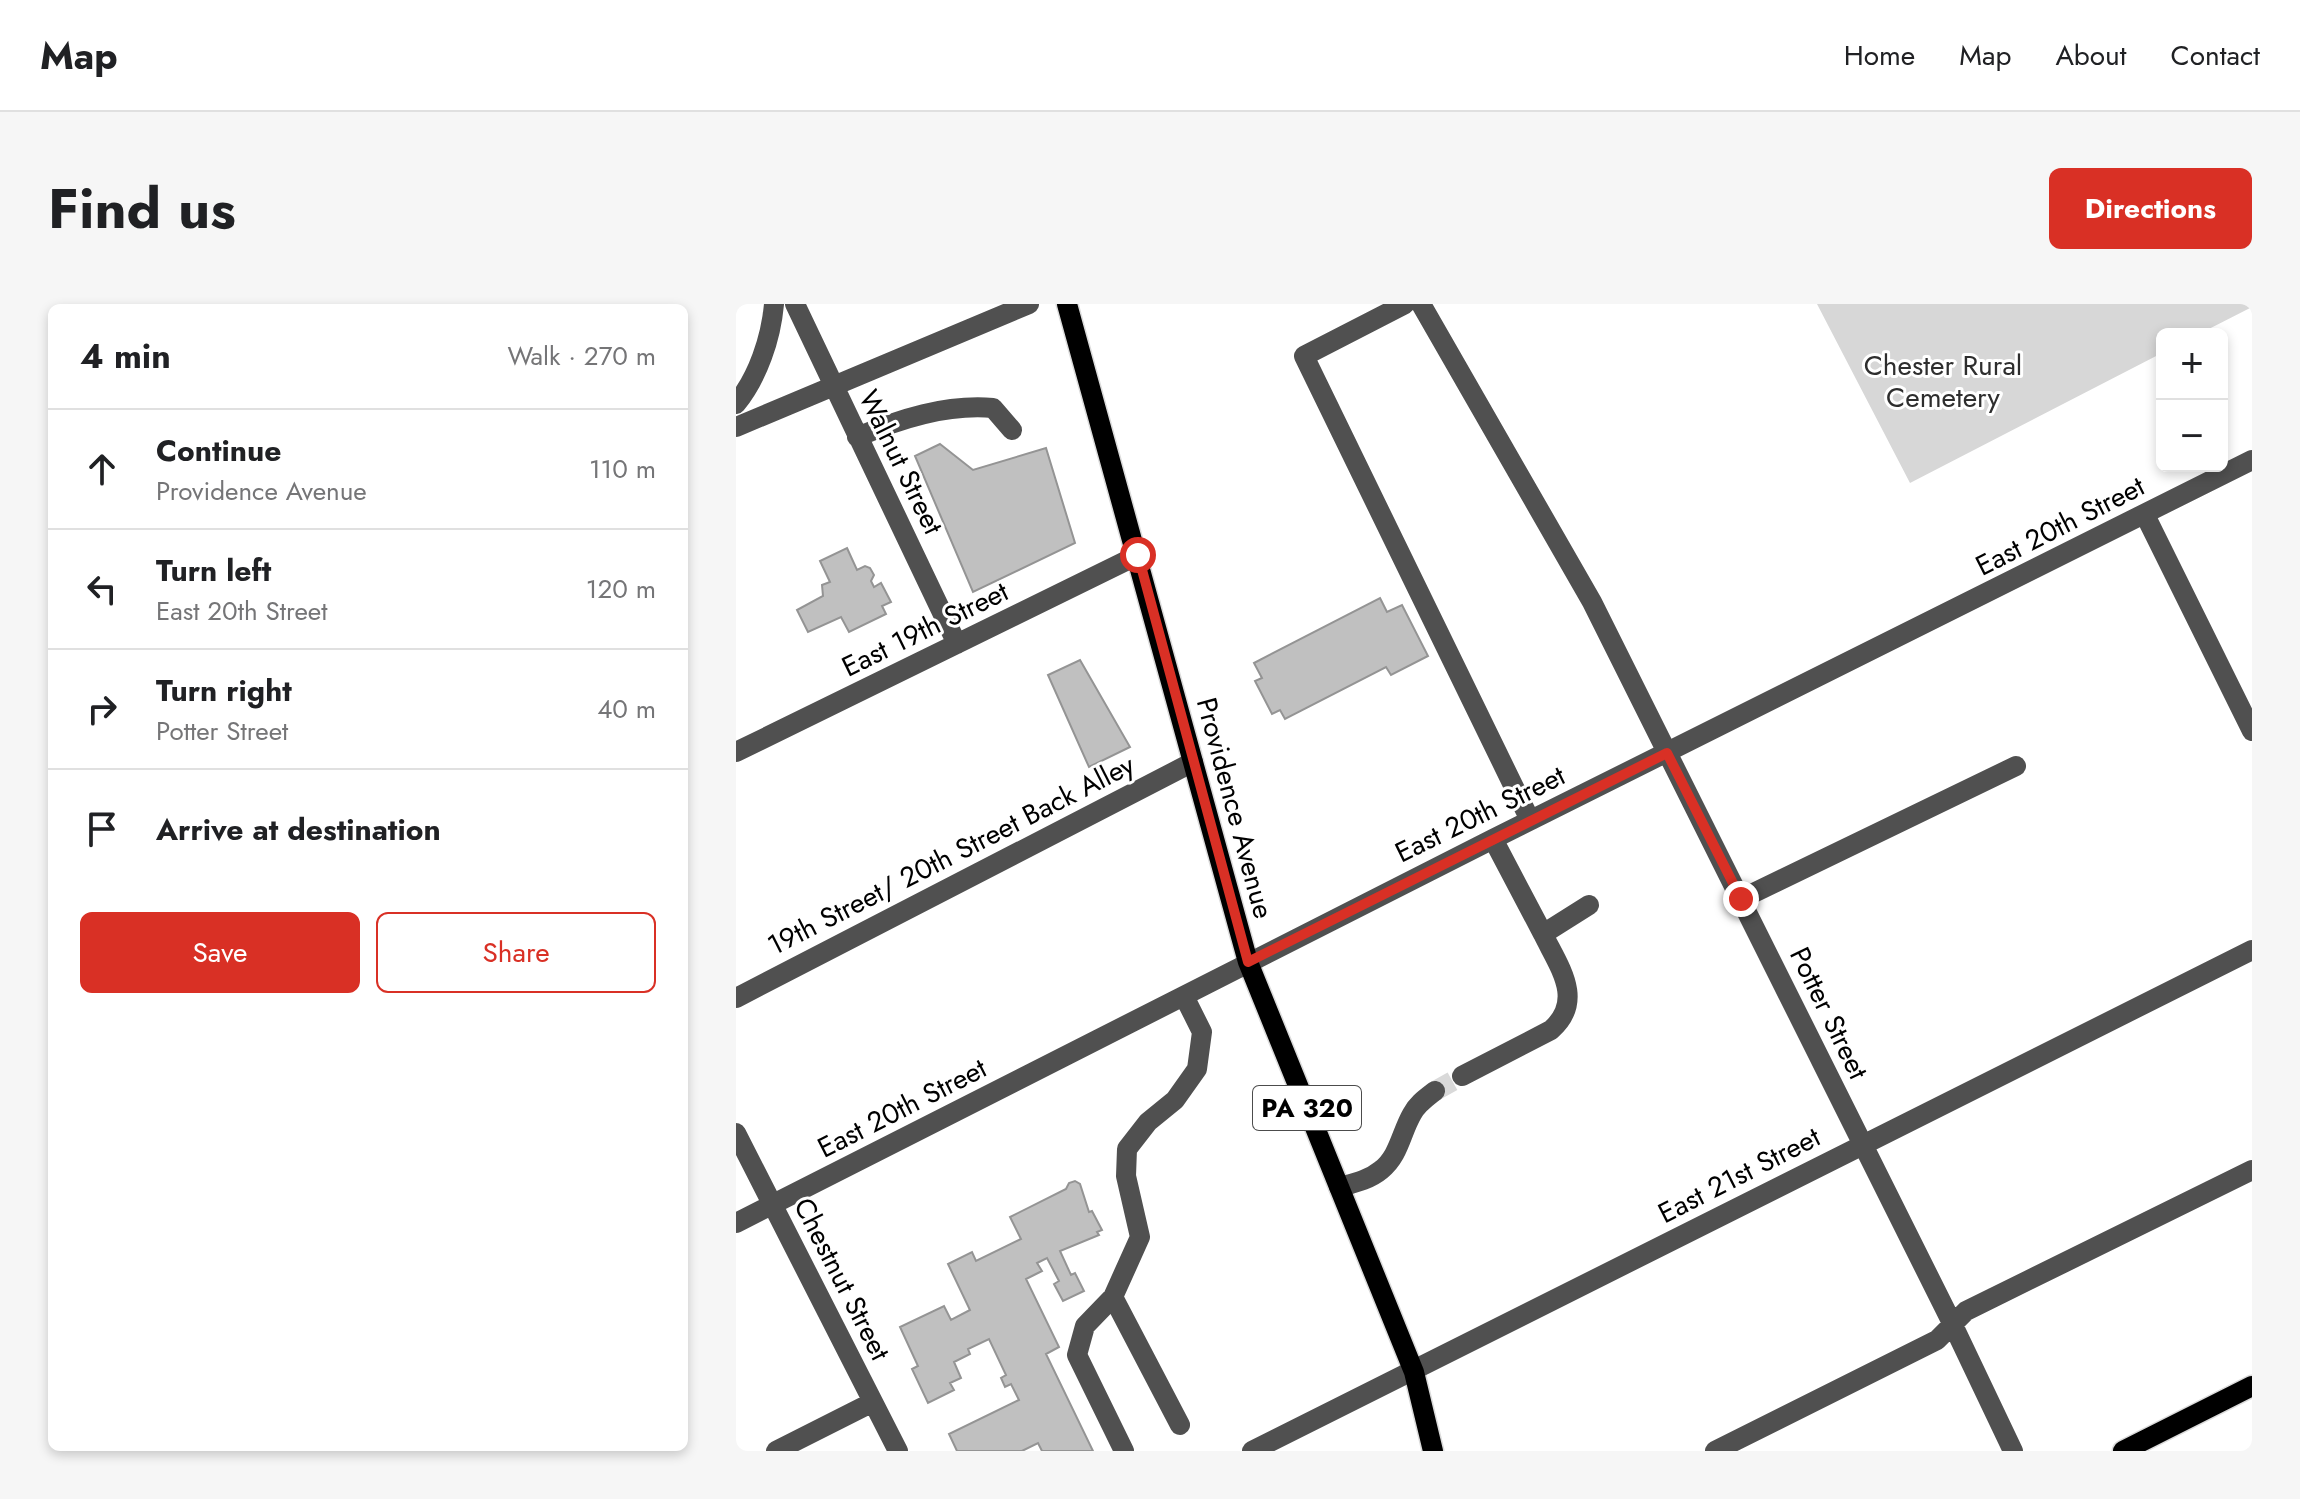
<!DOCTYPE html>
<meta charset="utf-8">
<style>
:root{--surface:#fff;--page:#f6f6f6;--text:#202124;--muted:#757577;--line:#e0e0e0;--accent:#d93025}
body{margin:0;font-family:Jost,sans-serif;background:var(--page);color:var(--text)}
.controls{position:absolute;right:24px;top:24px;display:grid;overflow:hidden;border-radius:12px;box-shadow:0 4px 12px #0003}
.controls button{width:72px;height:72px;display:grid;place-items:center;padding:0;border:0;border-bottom:2px solid var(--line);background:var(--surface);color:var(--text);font:40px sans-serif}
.stop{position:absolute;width:24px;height:24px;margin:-18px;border:6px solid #d93025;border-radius:50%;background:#fff}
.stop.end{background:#d93025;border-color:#fff;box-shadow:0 2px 8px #0008}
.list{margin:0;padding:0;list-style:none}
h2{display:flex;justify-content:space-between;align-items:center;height:104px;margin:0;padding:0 32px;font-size:34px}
h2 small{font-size:26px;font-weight:400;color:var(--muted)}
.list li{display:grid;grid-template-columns:52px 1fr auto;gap:24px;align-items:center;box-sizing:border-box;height:120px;padding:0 32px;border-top:2px solid var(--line)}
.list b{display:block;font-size:30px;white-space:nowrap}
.list p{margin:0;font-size:26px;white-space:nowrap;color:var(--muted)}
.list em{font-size:26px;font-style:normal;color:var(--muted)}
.actions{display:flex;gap:16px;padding:24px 32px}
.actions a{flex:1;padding:18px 0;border:2px solid var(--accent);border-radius:12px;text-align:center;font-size:28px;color:var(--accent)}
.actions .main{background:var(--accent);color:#fff}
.icon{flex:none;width:44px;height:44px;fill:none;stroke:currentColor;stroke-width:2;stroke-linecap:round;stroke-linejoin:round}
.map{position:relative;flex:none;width:1516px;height:1147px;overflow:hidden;border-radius:12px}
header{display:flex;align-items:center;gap:48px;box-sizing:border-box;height:112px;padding:0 40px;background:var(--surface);border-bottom:2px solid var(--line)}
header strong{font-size:38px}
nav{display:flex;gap:44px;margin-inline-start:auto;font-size:28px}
.intro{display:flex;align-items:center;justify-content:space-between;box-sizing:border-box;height:192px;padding:0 48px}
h1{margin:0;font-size:56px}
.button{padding:20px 36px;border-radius:12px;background:var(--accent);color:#fff;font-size:28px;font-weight:700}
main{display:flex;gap:48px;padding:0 48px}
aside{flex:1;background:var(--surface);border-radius:12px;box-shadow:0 4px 12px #0003}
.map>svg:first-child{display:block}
.green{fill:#d7d7d7}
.building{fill:#c0c0c0;stroke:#949494;stroke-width:2}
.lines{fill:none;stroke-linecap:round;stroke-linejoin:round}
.minor-tunnel{stroke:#d9d9d9;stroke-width:20;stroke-dasharray:20 10;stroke-linecap:butt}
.major-casing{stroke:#dbdbdb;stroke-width:23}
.minor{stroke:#505050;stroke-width:20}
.major{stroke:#000;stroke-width:20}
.route{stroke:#d93025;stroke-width:10}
.labels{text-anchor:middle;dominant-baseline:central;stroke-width:6;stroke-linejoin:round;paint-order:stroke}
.shield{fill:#fff;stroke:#4c4c4c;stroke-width:2}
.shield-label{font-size:26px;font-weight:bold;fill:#000}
.park-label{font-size:28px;fill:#2e2e2e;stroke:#fff}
.street-label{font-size:28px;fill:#000;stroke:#fff}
</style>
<header>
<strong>Map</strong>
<nav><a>Home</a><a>Map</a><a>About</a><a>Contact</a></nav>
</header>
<div class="intro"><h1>Find us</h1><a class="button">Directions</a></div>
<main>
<aside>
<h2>4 min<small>Walk · 270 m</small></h2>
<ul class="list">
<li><svg class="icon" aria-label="ahead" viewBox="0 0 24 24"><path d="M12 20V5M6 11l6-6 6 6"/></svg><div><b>Continue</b><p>Providence Avenue</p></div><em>110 m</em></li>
<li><svg class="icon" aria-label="left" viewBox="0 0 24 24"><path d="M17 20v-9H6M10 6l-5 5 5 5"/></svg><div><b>Turn left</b><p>East 20th Street</p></div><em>120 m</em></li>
<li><svg class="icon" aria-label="right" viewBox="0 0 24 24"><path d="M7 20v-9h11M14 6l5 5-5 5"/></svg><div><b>Turn right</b><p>Potter Street</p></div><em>40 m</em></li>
<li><svg class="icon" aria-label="arrive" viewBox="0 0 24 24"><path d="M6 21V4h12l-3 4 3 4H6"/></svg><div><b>Arrive at destination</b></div></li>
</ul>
<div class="actions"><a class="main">Save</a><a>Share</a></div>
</aside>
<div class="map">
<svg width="1516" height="1147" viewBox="0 0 1516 1147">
<rect width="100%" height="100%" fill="#fff"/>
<!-- green -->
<path class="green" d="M1081,0H1516V3L1463,30H1426V49L1174,179Z"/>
<!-- building -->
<path class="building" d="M204,140L237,166L310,144L339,239L237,288L179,152Z
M111,244L121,266L129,262L134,264L138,271L135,277L138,283L145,279L155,298L146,302L150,310L113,328L105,313L72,328L61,306L87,292L86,281L94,278L84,257Z
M644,294L651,308L666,301L692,352L655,371L650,363L549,415L544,406L536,410L519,377L526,374L518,359Z
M344,356L394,443L353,463L312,371Z
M339,877L344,880L353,908L356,907L366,926L361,928L363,931L324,947L335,971L339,969L348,987L327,997L318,980L323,977L311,954L301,959L306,967L290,975L323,1043L310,1050L357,1147H306L302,1139L286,1147H221L213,1130L283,1096L275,1080L269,1083L265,1074L270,1071L253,1035L232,1045L234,1050L218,1058L225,1074L214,1079L218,1086L192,1099L176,1065L182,1062L164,1023L208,1002L215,1016L234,1006L212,960L236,948L240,957L285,935L274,913L330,885L333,879Z"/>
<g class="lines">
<!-- minor-tunnel -->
<path class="minor-tunnel" d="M699,787L726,772"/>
<defs>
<path id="major" d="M331,0L512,658L678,1068L697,1147
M1387,1147L1516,1082"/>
</defs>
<!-- major casing -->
<use href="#major" class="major-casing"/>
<!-- minor -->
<path class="minor" d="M59,0L221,340
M669,0L568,52L794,516
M685,0L856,298L1217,1021L1277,1147
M0,100C22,73 35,34 38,0
M0,123L293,0
M121,133C164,115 210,100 257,104L276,126
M1409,211L1516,427
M0,448L402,251
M757,535L807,630L853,601
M1005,595L1280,462
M0,694L457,458
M726,772L815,726C849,696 823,663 807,630
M0,829L162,1147
M603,883C618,879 633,876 645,866C663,852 665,829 676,810C681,800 690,794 699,787
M0,919L757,535L1516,156
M377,993L349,1022L341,1051L388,1147
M444,1121L377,993L404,933L390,872L391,845L412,818L439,796L461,765L466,728L448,692
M40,1147L137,1098
M516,1147L1516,646
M979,1147L1201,1036L1230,1007L1516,866"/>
<!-- major -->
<use href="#major" class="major"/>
</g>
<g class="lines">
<!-- route -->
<path class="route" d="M402,251L512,658L931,449L1005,595"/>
</g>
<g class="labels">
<!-- shield labels -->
<rect class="shield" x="517" y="782" width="108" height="44" rx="6"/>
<g class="shield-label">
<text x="571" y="804">PA 320</text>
</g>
<!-- park labels -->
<g class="park-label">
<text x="1207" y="61">Chester Rural<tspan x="1207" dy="32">Cemetery</tspan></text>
</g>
<!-- street labels -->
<g class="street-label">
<text transform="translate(165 158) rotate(64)">Walnut Street</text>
<text transform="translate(1324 222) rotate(-27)">East 20th Street</text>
<text transform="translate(189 325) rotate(-26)">East 19th Street</text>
<text transform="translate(499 504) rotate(75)">Providence Avenue</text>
<text transform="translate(744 510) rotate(-26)">East 20th Street</text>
<text transform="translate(215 551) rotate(-27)">19th Street/ 20th Street Back Alley</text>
<text transform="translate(1093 709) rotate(64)">Potter Street</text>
<text transform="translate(166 804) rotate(-27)">East 20th Street</text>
<text transform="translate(1003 871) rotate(-27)">East 21st Street</text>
<text transform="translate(106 975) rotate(63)">Chestnut Street</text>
</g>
</g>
</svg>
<div class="controls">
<button>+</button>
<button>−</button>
</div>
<div class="stop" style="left:402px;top:251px"></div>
<div class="stop end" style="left:1005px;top:595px"></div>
</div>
</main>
